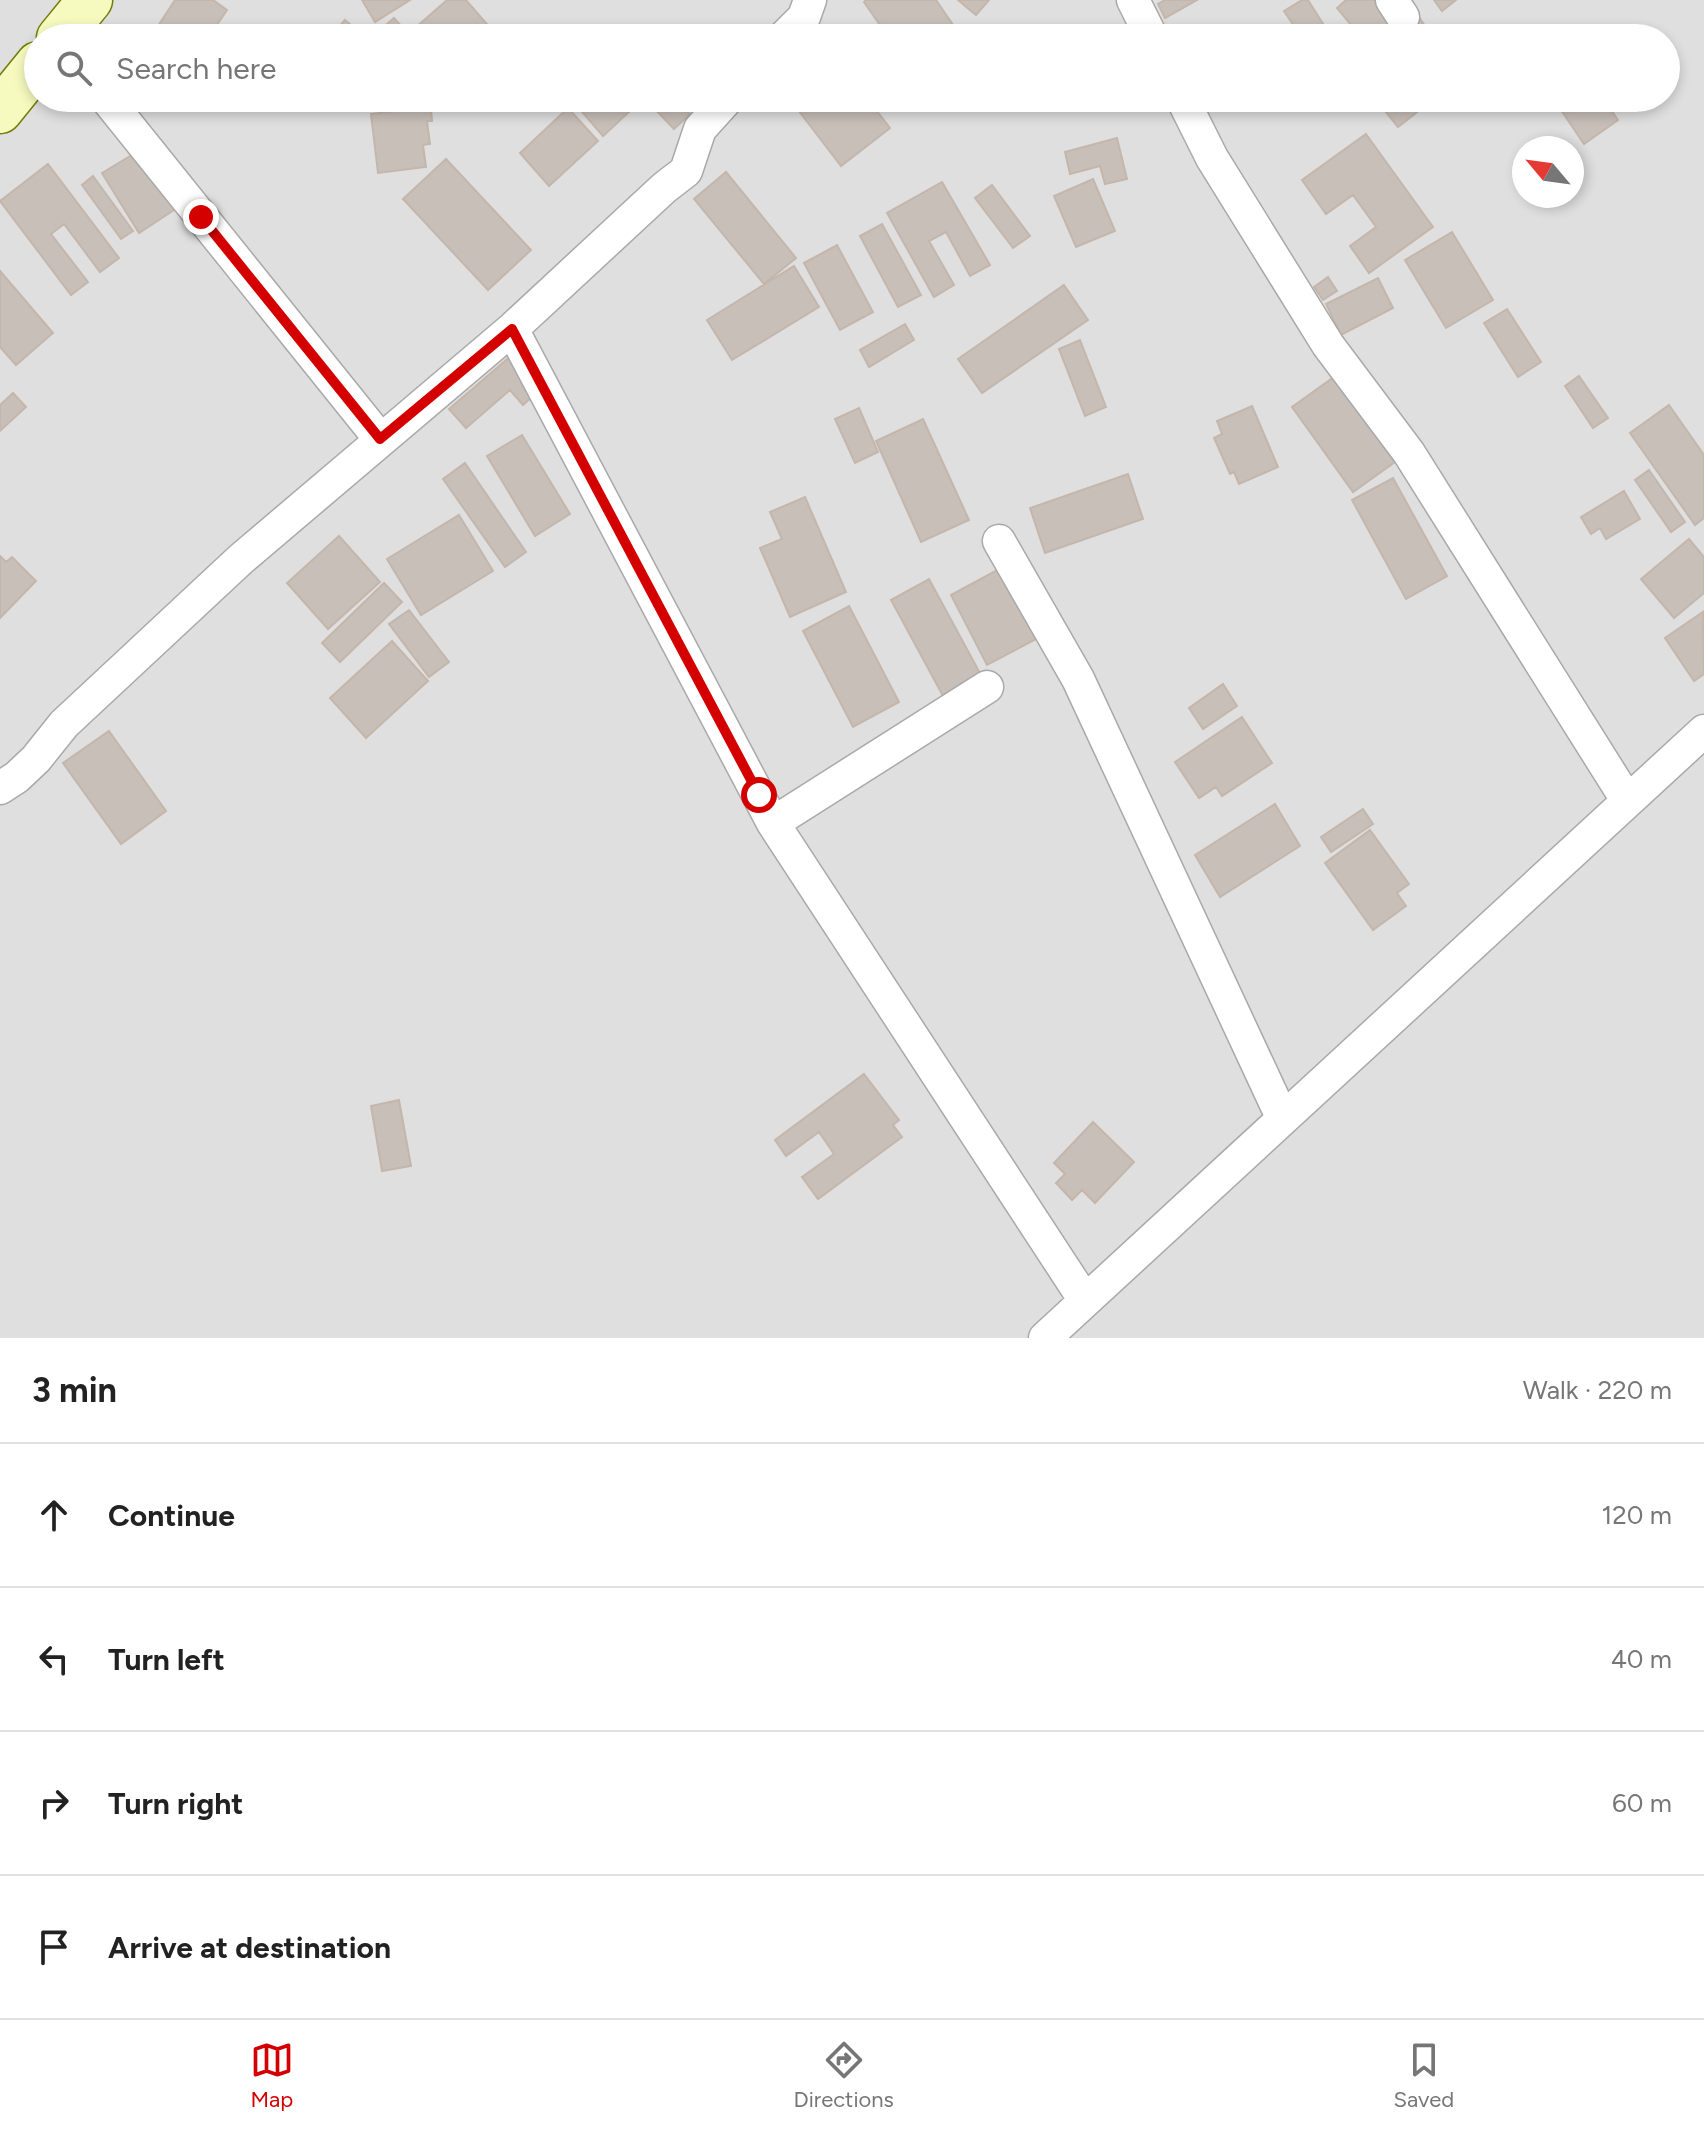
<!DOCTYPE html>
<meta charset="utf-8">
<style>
:root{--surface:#fff;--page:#f6f6f6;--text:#222;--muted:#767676;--line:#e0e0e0;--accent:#d40000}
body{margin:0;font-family:Figtree,sans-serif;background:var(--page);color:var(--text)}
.compass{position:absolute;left:1512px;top:136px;width:72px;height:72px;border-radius:50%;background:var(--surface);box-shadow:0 4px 12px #0003;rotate:299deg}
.stop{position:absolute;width:24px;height:24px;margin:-18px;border:6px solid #d40000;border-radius:50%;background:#fff}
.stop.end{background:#d40000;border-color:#fff;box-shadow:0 2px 8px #0008}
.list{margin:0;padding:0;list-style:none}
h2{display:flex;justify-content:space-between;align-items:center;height:104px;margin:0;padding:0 32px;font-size:34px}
h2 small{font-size:26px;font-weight:400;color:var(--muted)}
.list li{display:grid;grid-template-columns:52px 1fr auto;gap:24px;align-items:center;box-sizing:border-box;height:144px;padding:0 32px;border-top:2px solid var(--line)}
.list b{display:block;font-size:30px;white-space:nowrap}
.list em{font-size:26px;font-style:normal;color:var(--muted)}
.icon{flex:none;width:44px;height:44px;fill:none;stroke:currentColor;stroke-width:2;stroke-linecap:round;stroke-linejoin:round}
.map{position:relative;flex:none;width:1704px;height:1338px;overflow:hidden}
.search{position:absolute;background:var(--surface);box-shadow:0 4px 12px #0003;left:24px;right:24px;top:24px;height:88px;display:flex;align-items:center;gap:20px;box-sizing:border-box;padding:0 28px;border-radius:44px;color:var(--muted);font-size:30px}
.sheet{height:680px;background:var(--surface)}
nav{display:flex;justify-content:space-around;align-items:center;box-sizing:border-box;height:112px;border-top:2px solid var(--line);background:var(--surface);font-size:22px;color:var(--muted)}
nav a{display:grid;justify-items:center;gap:4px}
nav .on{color:var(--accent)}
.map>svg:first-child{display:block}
.residential{fill:#e0dfdf;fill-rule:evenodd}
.building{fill:#c7bfb8;stroke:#c4b6ab;stroke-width:2}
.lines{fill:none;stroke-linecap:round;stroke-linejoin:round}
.street-casing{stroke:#a9a9a9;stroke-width:35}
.secondary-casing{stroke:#707d05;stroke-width:47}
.street{stroke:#fff;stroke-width:32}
.secondary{stroke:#f7fabf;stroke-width:44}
.route{stroke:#d40000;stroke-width:10}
</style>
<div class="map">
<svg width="1704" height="1338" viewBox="0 0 1704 1338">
<rect width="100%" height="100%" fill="#f2efe9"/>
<!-- residential -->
<path class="residential" d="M0,0H1704V1338H0ZM38,38H1666V98H38ZM1524,148H1572V196H1524Z"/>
<!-- building -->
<path class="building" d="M175,0H213L227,10L208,38H163L154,32Z
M362,0H410L375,22Z
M447,0H466L499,38H421L414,29Z
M866,0H936L962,38H889L864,2Z
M958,0H989L976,15Z
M1165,0H1197L1165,18L1158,4Z
M1302,0H1308L1332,38H1302L1284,11Z
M1346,0H1378L1408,37L1362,38L1337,8Z
M1434,0H1456L1442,11Z
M1419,17L1433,38H1414L1406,25Z
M394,18L411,37L410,38H387L380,30Z
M345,20L351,25L366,38H329Z
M1555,26L1562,38H1537Z
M241,27L254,38H231Z
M392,98H430L432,121H427L430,144L423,145L426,167L378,173L371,114L394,111Z
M473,98H498L484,110Z
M570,98H644L603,136Z
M664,98H675L690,114L674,129L654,108Z
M789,98H867L890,128L841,166Z
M931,98H957L940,110Z
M1402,98H1435L1398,127L1385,111Z
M1553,98H1603L1618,120L1584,144Z
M568,108L598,141L549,186L520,153Z
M1366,134L1433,227L1369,273L1350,246L1376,227L1353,195L1326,214L1302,180Z
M1117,138L1127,179L1105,184L1100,166L1070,174L1065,152Z
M140,150L177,208L139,233L102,173Z
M446,159L531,250L488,290L403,199Z
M48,164L119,258L100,272L64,224L51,234L88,282L71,295L0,201Z
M726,172L796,258L764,284L694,199Z
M93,176L133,231L121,239L82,185Z
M1093,179L1115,231L1076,247L1054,196Z
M942,182L990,265L970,276L946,232L929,241L954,285L934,297L887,213Z
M992,185L1030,236L1013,248L975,198Z
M882,224L921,295L898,307L860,236Z
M1452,232L1493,300L1446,328L1405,260Z
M837,245L873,312L840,330L804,263Z
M794,266L819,307L732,360L707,320Z
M0,271L53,333L16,365L0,347Z
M1328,277L1337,291L1323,300L1314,287Z
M1378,278L1393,308L1341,335L1326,304Z
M1064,285L1088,320L982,393L958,359Z
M1507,309L1541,362L1518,377L1484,323Z
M905,324L914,340L869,367L860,350Z
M1080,340L1106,407L1085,416L1059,349Z
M513,354L542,388L523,405L510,390L466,428L449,409Z
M1579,376L1608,418L1593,428L1565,386Z
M1334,377L1395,462L1353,492L1292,407Z
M13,393L26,407L0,431V405Z
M1669,405L1704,455V518L1695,525L1630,433Z
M1252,406L1278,467L1239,484L1234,472L1230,474L1214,438L1222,434L1217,421Z
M859,408L878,452L855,463L835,419Z
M923,419L969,520L921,542L876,441Z
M522,435L570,514L535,536L487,456Z
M465,463L526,552L505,567L443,479Z
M1649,470L1685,522L1671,532L1635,480Z
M1128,474L1143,519L1045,553L1030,508Z
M1393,478L1447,576L1406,599L1352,500Z
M1624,491L1640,519L1606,539L1600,528L1591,534L1581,517Z
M805,497L846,592L790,617L760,548L782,539L770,512Z
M459,515L493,571L421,615L387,559Z
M339,536L380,582L328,629L287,583Z
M1689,539L1704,557V593L1674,618L1641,579Z
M0,556L6,562L12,557L36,581L0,618Z
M999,569L1036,639L987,665L951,595Z
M929,579L981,675L943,696L891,600Z
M384,583L402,602L340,662L322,643Z
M849,606L899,702L853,727L803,631Z
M409,610L449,662L429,677L389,624Z
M1703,612L1704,674L1694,681L1665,638Z
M392,641L428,681L366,738L330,698Z
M1223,684L1237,706L1203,729L1189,708Z
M1242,717L1272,763L1222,796L1216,787L1199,798L1175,762Z
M109,731L166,811L121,844L63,763Z
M1275,804L1300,846L1220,897L1195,855Z
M1363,809L1373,824L1331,852L1321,837Z
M1370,830L1409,884L1397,893L1406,906L1373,930L1325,863Z
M864,1074L899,1120L893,1125L902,1137L818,1199L802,1177L834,1154L819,1132L786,1156L775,1140Z
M399,1100L411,1166L382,1171L371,1106Z
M1093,1122L1134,1162L1095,1203L1082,1190L1072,1200L1056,1183L1065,1174L1054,1163Z"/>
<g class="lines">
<defs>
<path id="street" d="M1133,0L1152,38
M1392,0L1403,17
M783,38L804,17L810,0
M106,98L380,439
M1182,98L1212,158L1328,345L1409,453L1627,800
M512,329L773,823L1084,1299
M999,541L1078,679L1282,1117
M0,788L17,777L36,759L64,724L241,559L512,329L664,188L686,171L700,129L728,98
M773,823L987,687
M1045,1338L1704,731"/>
<path id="secondary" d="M59,38L90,0
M0,111L38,64"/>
</defs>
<!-- street casing -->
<use href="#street" class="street-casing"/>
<!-- secondary casing -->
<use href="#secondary" class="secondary-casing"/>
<!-- street -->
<use href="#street" class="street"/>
<!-- secondary -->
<use href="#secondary" class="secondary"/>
</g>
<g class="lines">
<!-- route -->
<path class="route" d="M201,217L380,439L512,329L759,795"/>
</g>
</svg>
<svg class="compass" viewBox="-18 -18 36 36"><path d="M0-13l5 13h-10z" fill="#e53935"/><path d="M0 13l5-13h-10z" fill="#767676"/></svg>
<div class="stop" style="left:759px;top:795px"></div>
<div class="stop end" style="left:201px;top:217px"></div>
<div class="search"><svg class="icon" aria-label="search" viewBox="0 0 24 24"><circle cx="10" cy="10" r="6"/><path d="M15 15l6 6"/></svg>Search here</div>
</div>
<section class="sheet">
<h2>3 min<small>Walk · 220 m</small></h2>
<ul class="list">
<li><svg class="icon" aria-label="ahead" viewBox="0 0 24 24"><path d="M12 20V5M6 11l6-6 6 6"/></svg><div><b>Continue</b></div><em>120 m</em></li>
<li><svg class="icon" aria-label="left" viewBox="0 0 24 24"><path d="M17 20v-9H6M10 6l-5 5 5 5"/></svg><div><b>Turn left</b></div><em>40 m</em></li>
<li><svg class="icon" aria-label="right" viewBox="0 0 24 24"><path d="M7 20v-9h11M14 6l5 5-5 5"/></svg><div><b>Turn right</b></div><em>60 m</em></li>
<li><svg class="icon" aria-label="arrive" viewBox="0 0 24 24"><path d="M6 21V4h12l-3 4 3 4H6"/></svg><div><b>Arrive at destination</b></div></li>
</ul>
</section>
<nav>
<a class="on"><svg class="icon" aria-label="map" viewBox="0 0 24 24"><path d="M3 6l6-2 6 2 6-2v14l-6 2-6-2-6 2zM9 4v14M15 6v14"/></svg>Map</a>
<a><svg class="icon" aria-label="directions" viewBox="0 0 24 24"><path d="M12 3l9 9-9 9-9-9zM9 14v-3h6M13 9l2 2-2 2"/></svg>Directions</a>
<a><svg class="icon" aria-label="saved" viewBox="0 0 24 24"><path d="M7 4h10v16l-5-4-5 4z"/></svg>Saved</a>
</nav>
